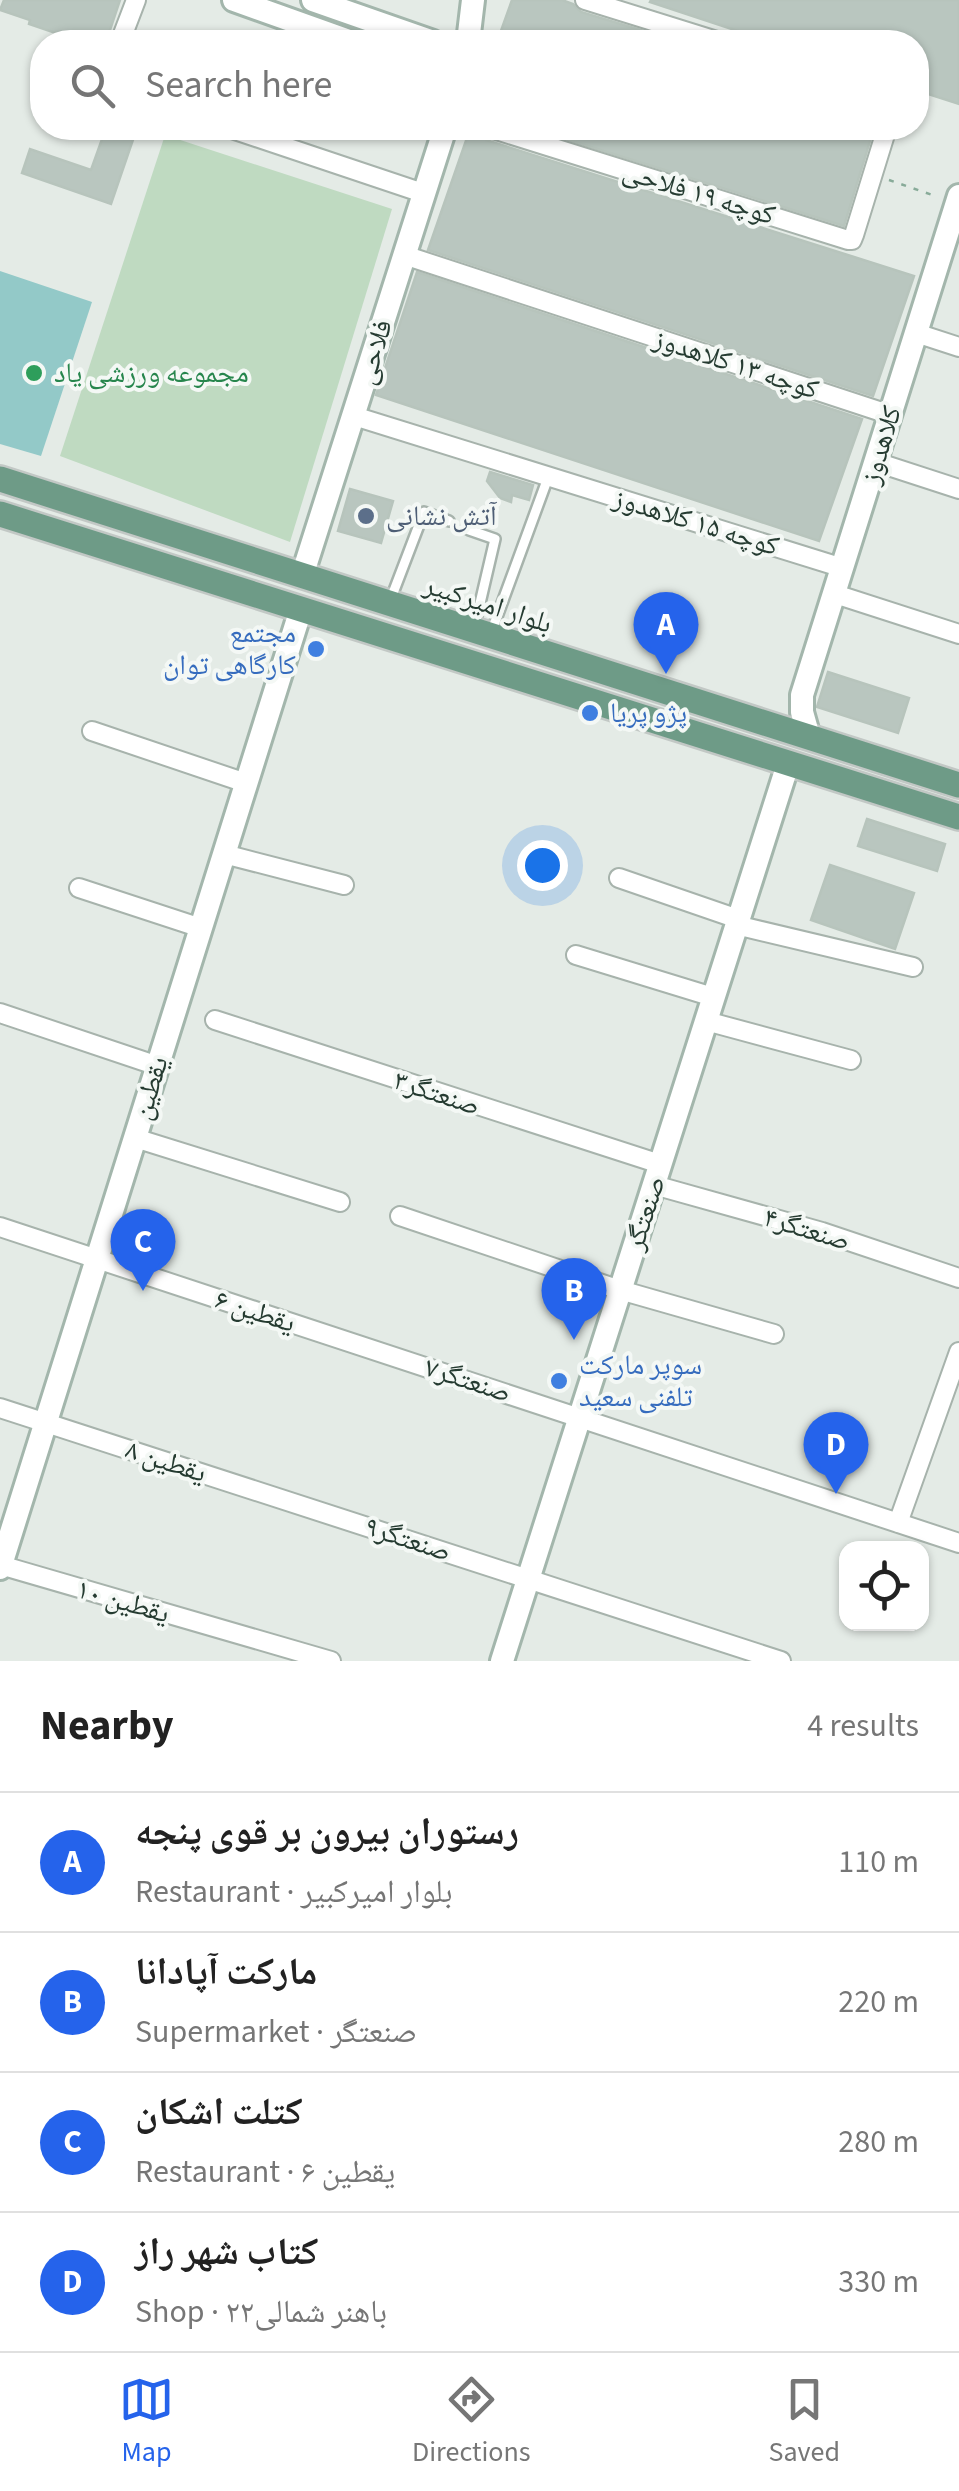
<!DOCTYPE html>
<meta charset="utf-8">
<style>
:root{--surface:#fff;--page:#f6f6f6;--text:#222;--muted:#767676;--line:#e0e0e0;--accent:#2563eb}
body{margin:0;font-family:"Source Sans 3","Noto Naskh Arabic",sans-serif;background:var(--page);color:var(--text)}
.controls{position:absolute;right:30px;bottom:30px;display:grid;overflow:hidden;border-radius:20px;box-shadow:0 2px 8px #0004}
.controls button{width:90px;height:90px;display:grid;place-items:center;padding:0;border:0;border-bottom:2px solid var(--line);background:var(--surface);color:var(--text);font:50px sans-serif}
.you{position:absolute;left:542px;top:865px;width:35px;height:35px;margin:-25px;border:8px solid #fff;border-radius:50%;background:#1a73e8;box-shadow:0 0 0 15px #1a73e833}
.badge{display:grid;place-items:center;width:65px;height:65px;border-radius:50%;background:var(--accent);color:#fff;font-size:32px;font-weight:700}
.pin{position:absolute;translate:-50% -82px;filter:drop-shadow(0 2px 5px #0008)}
.pin::after{content:'';position:absolute;top:52px;width:35px;height:30px;background:inherit;clip-path:polygon(0 0,100% 0,50% 100%)}
.list{margin:0;padding:0;list-style:none}
h2{display:flex;justify-content:space-between;align-items:center;height:130px;margin:0;padding:0 40px;font-size:42px}
h2 small{font-size:32px;font-weight:400;color:var(--muted)}
.list li{display:grid;grid-template-columns:65px 1fr auto;gap:30px;align-items:center;box-sizing:border-box;height:140px;padding:0 40px;border-top:2px solid var(--line)}
.list b{display:block;font-size:38px;white-space:nowrap}
.list p{margin:0;font-size:32px;white-space:nowrap;color:var(--muted)}
.list em{font-size:32px;font-style:normal;color:var(--muted)}
.icon{flex:none;width:55px;height:55px;fill:none;stroke:currentColor;stroke-width:2;stroke-linecap:round;stroke-linejoin:round}
.map{position:relative;flex:none;width:959px;height:1661px;overflow:hidden}
.search{position:absolute;background:var(--surface);box-shadow:0 2px 8px #0004;left:30px;right:30px;top:30px;height:110px;display:flex;align-items:center;gap:25px;box-sizing:border-box;padding:0 35px;border-radius:40px;color:var(--muted);font-size:38px}
.sheet{height:690px;background:var(--surface)}
nav{display:flex;justify-content:space-around;align-items:center;box-sizing:border-box;height:140px;border-top:2px solid var(--line);background:var(--surface);font-size:28px;color:var(--muted)}
nav a{display:grid;justify-items:center;gap:5px}
nav .on{color:var(--accent)}
.map>svg:first-child{display:block}
.green{fill:#bfdac1}
.water{fill:#93c9c8}
.building{fill:#b9c6bf;stroke:#b7c4bc;stroke-width:2.5}
.lines{fill:none;stroke-linecap:round;stroke-linejoin:round}
.lane-casing{stroke:#a7b3ac;stroke-width:14}
.street-casing{stroke:#a7b3ac;stroke-width:22}
.secondary-casing{stroke:#a3b6ac;stroke-width:28}
.primary-casing{stroke:#c2c8c5;stroke-width:30}
.path{stroke:#88ab99;stroke-width:2.5;stroke-dasharray:5 8;stroke-linecap:butt}
.lane{stroke:#fff;stroke-width:9}
.street{stroke:#fff;stroke-width:18}
.secondary{stroke:#fff;stroke-width:22}
.primary{stroke:#6e9b87;stroke-width:25}
.leisure-dot{fill:#2e9e5b;stroke:#f4f8f5;stroke-width:4}
.service-dot{fill:#5c6f8a;stroke:#f4f8f5;stroke-width:4}
.shop-dot{fill:#3f7fe0;stroke:#f4f8f5;stroke-width:4}
.labels{text-anchor:middle;dominant-baseline:central;stroke-width:8;stroke-linejoin:round;paint-order:stroke}
.street-label{font-size:28px;fill:#253b31;stroke:#f4f8f5}
.leisure-label{font-size:28px;fill:#27864d;stroke:#f4f8f5;text-anchor:start}
.service-label{font-size:28px;fill:#4e5e75;stroke:#f4f8f5;text-anchor:start}
.shop-label{font-size:28px;fill:#366cbe;stroke:#f4f8f5;text-anchor:start}
</style>
<div class="map">
<svg width="959" height="1661" viewBox="0 0 959 1661">
<rect width="100%" height="100%" fill="#e4ebe6"/>
<!-- green -->
<path class="green" d="M165,135L392,209L290,542L60,456Z"/>
<!-- water -->
<path class="water" d="M0,271L92,302L41,456L0,444Z"/>
<!-- building -->
<path class="building" d="M4,0H120L106,42L75,34L73,39L29,24L30,20L0,10Z
M512,0H562L573,4L581,12L680,42H497Z
M651,0H959V104L916,90V42H764L765,40L650,2Z
M106,128H137L111,204L22,173L30,149L91,170Z
M530,128H874L844,226Z
M470,129L478,132L486,140L914,276L873,396L428,250Z
M417,272L862,419L819,541L376,395Z
M490,472L533,485L529,500L512,495L511,502L500,498L487,481Z
M350,489L393,501L381,543L338,531Z
M828,672L909,698L898,733L817,707Z
M867,819L945,844L937,871L858,846Z
M830,865L914,893L895,949L811,920Z"/>
<g class="lines">
<defs>
<path id="lane" d="M469,530L495,539L474,629
M390,601L424,512L449,521
M491,633L549,475"/>
<path id="street" d="M585,0L720,42
M120,42L136,0
M229,128L423,193
M490,128L848,240H852L854,235L887,128
M404,255L891,415
M916,333L959,347
M354,416L843,568
M876,462L959,489
M835,594L959,634
M92,731L246,783
M224,854L344,885
M619,878L738,919
M79,888L201,928
M736,925L913,967
M576,955L713,997
M0,1013L158,1066
M215,1020L660,1164
M706,1021L851,1060
M135,1138L340,1202
M654,1185L822,1232L959,1278
M400,1216L620,1290L774,1334
M0,1227L959,1543
M0,1408L781,1661
M898,1523L959,1352
M0,1565L331,1661"/>
<path id="secondary" d="M234,0L352,42
M313,0L433,42
M468,42L473,0
M302,576L445,128
M809,737L802,712V695L959,196
M0,1568L301,609
M502,1661L788,764"/>
<path id="primary" d="M0,479L959,785
M0,514L959,817"/>
</defs>
<!-- lane casing -->
<use href="#lane" class="lane-casing"/>
<!-- street casing -->
<use href="#street" class="street-casing"/>
<!-- secondary casing -->
<use href="#secondary" class="secondary-casing"/>
<!-- primary casing -->
<use href="#primary" class="primary-casing"/>
<!-- path -->
<path class="path" d="M889,180L938,197"/>
<!-- lane -->
<use href="#lane" class="lane"/>
<!-- street -->
<use href="#street" class="street"/>
<!-- secondary -->
<use href="#secondary" class="secondary"/>
<!-- primary -->
<use href="#primary" class="primary"/>
</g>
<!-- markers -->
<circle class="leisure-dot" cx="34" cy="373" r="10"/>
<circle class="service-dot" cx="366" cy="516" r="10"/>
<g class="shop-dot">
<circle cx="316" cy="649" r="10"/>
<circle cx="590" cy="713" r="10"/>
<circle cx="559" cy="1381" r="10"/>
</g>
<g class="labels">
<!-- street labels -->
<g class="street-label">
<text transform="translate(699 193) rotate(17)">کوچه ۱۹ فلاحی</text>
<text transform="translate(374 352) rotate(-73)">فلاحی</text>
<text transform="translate(736 364) rotate(18)">کوچه ۱۳ کلاهدوز</text>
<text transform="translate(881 445) rotate(-73)">کلاهدوز</text>
<text transform="translate(696 522) rotate(17)">کوچه ۱۵ کلاهدوز</text>
<text transform="translate(488 604) rotate(18)">بلوار امیرکبیر</text>
<text transform="translate(150 1088) rotate(-73)">یقطین</text>
<text transform="translate(437 1093) rotate(18)">صنعتگر۳</text>
<text transform="translate(645 1213) rotate(-72)">صنعتگر</text>
<text transform="translate(807 1229) rotate(17)">صنعتگر۴</text>
<text transform="translate(255 1311) rotate(18)">یقطین ۶</text>
<text transform="translate(468 1380) rotate(18)">صنعتگر۷</text>
<text transform="translate(166 1461) rotate(18)">یقطین ۸</text>
<text transform="translate(408 1539) rotate(18)">صنعتگر۹</text>
<text transform="translate(123 1601) rotate(16)">یقطین ۱۰</text>
</g>
<!-- leisure labels -->
<g class="leisure-label">
<text x="54" y="373">مجموعه ورزشی یاد</text>
</g>
<!-- service labels -->
<g class="service-label">
<text x="386" y="516">آتش نشانی</text>
</g>
<!-- shop labels -->
<g class="shop-label">
<text x="296" y="633" text-anchor="end">مجتمع<tspan x="296" dy="32">کارگاهی توان</tspan></text>
<text x="610" y="713">پژو پریا</text>
<text x="579" y="1365">سوپر مارکت<tspan x="579" dy="32">تلفنی سعید</tspan></text>
</g>
</g>
</svg>
<div class="controls">
<button><svg class="icon" aria-label="locate" viewBox="0 0 24 24"><circle cx="12" cy="12" r="6"/><path d="M12 2v4M12 18v4M2 12h4M18 12h4"/></svg></button>
</div>
<div class="you"></div>
<div class="pin badge" style="left:666px;top:674px">A</div>
<div class="pin badge" style="left:574px;top:1340px">B</div>
<div class="pin badge" style="left:143px;top:1291px">C</div>
<div class="pin badge" style="left:836px;top:1494px">D</div>
<div class="search"><svg class="icon" aria-label="search" viewBox="0 0 24 24"><circle cx="10" cy="10" r="6"/><path d="M15 15l6 6"/></svg>Search here</div>
</div>
<section class="sheet">
<h2>Nearby<small>4 results</small></h2>
<ul class="list">
<li><span class="badge">A</span><div><b>رستوران بیرون بر قوی پنجه</b><p>Restaurant · بلوار امیرکبیر</p></div><em>110 m</em></li>
<li><span class="badge">B</span><div><b>مارکت آپادانا</b><p>Supermarket · صنعتگر</p></div><em>220 m</em></li>
<li><span class="badge">C</span><div><b>کتلت اشکان</b><p>Restaurant · یقطین ۶</p></div><em>280 m</em></li>
<li><span class="badge">D</span><div><b>کتاب شهر راز</b><p>Shop · باهنر شمالی۲۲</p></div><em>330 m</em></li>
</ul>
</section>
<nav>
<a class="on"><svg class="icon" aria-label="map" viewBox="0 0 24 24"><path d="M3 6l6-2 6 2 6-2v14l-6 2-6-2-6 2zM9 4v14M15 6v14"/></svg>Map</a>
<a><svg class="icon" aria-label="directions" viewBox="0 0 24 24"><path d="M12 3l9 9-9 9-9-9zM9 14v-3h6M13 9l2 2-2 2"/></svg>Directions</a>
<a><svg class="icon" aria-label="saved" viewBox="0 0 24 24"><path d="M7 4h10v16l-5-4-5 4z"/></svg>Saved</a>
</nav>
